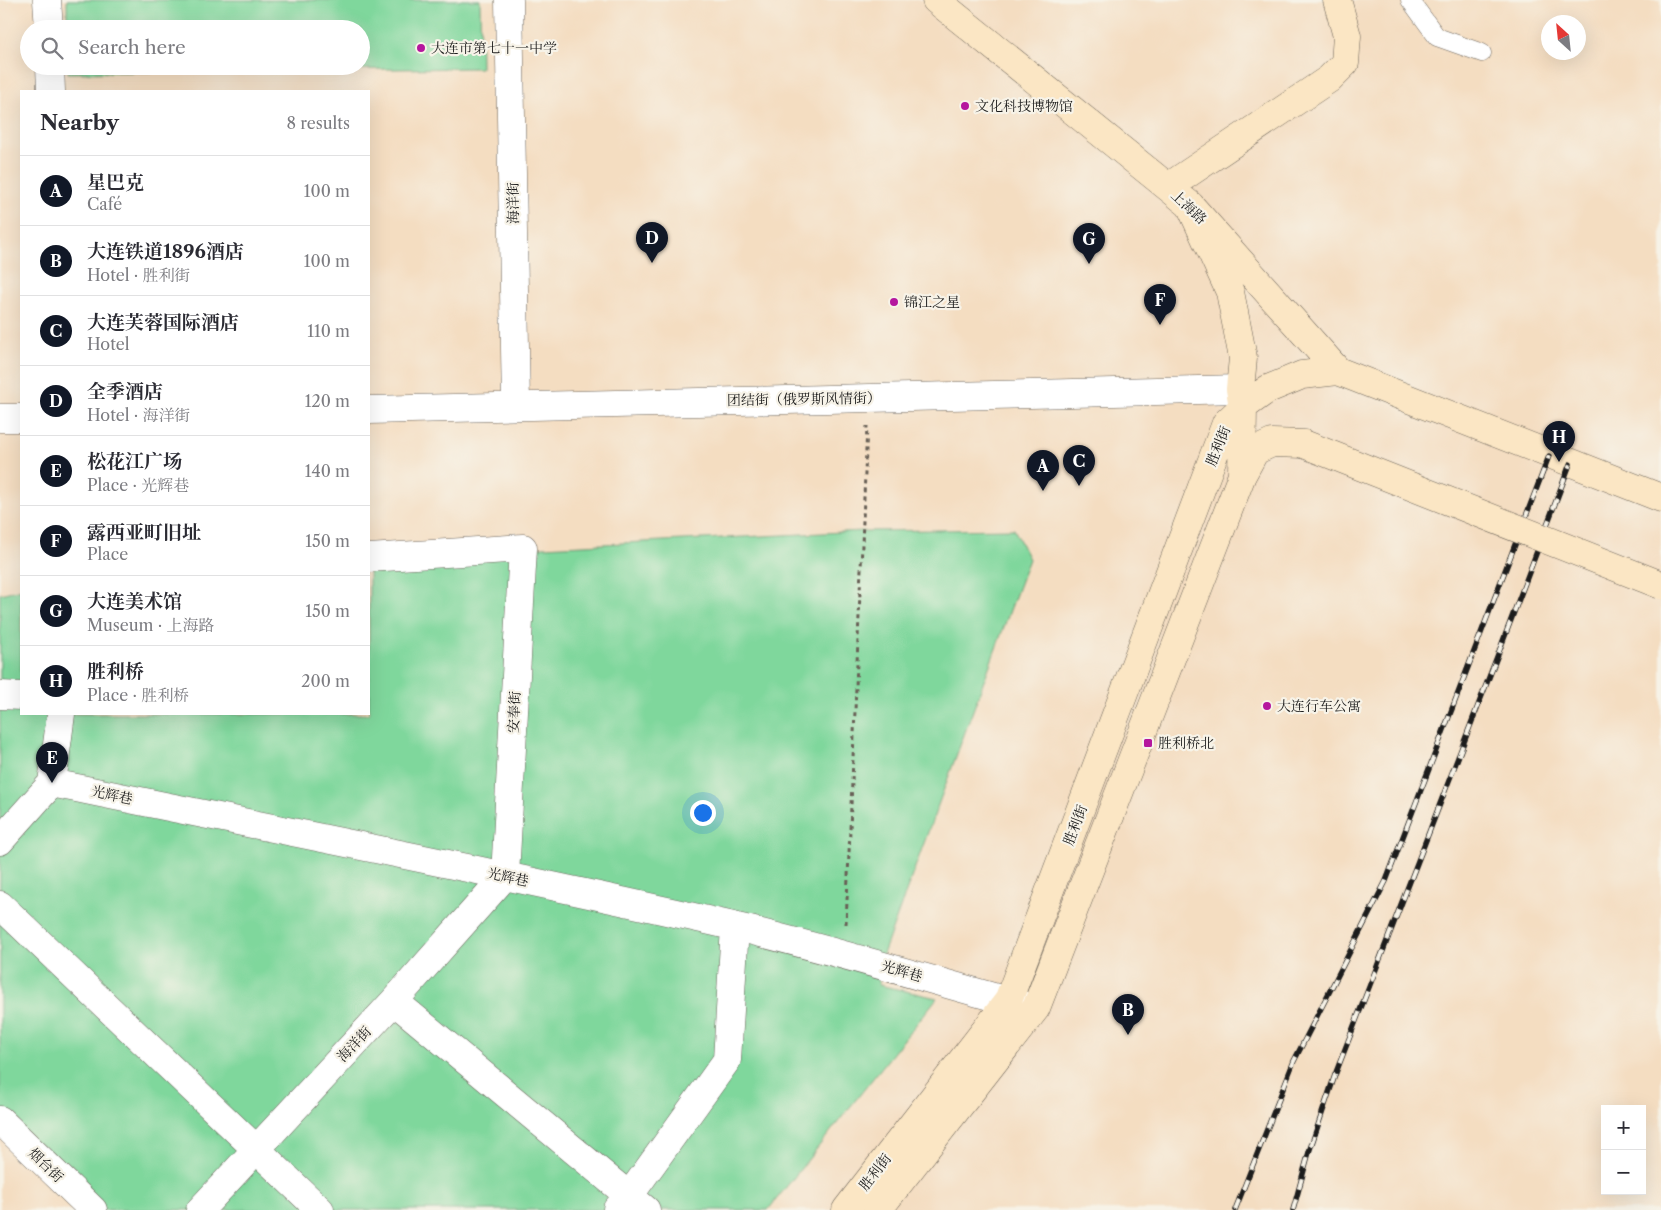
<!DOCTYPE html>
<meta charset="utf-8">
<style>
:root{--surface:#fff;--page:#f7f7f7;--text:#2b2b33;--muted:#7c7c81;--line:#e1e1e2;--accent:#111827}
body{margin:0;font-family:"Libre Caslon Text","Noto Serif SC",serif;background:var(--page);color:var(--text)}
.controls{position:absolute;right:15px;bottom:15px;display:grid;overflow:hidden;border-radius:0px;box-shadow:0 5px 20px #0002}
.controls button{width:45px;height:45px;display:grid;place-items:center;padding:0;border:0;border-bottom:1px solid var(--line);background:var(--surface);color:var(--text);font:25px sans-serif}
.compass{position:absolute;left:1541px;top:15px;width:45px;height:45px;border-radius:50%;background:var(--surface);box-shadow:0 5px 20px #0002;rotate:333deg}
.you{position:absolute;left:702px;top:812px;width:18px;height:18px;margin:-12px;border:4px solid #fff;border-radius:50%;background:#1a73e8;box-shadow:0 0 0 8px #1a73e833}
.badge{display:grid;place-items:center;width:32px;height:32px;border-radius:50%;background:var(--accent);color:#fff;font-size:16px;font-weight:700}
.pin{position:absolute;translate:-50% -41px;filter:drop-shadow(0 1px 2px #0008)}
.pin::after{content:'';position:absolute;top:26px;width:18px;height:15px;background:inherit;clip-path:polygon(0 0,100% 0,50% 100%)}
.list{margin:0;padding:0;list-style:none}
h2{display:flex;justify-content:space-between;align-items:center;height:65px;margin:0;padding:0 20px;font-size:21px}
h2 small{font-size:16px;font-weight:400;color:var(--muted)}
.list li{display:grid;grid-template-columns:32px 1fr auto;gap:15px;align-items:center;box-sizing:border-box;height:70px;padding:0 20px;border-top:1px solid var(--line)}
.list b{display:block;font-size:19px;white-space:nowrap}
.list p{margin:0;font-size:16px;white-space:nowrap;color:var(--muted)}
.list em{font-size:16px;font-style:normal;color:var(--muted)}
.icon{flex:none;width:28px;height:28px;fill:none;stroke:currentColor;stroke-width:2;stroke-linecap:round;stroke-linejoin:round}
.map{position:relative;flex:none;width:1661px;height:1210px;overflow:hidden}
.search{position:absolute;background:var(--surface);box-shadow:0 5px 20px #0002;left:20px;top:20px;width:350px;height:55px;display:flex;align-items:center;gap:12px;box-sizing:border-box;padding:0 18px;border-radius:28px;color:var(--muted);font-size:19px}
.panel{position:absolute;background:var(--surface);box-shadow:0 5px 20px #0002;left:20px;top:90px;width:350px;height:625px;border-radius:0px}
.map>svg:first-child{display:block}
.green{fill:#7fd79c;stroke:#4e7a5c}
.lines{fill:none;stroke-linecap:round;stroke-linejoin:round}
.lane-casing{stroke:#686056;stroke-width:19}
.street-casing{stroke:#686056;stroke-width:29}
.secondary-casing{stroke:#686056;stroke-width:29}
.path{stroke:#686056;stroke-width:3;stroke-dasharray:4 4;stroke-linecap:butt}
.lane{stroke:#fff;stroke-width:18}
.street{stroke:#fff;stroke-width:28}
.secondary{stroke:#fbe6c4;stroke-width:28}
.rail-casing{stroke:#1c1c1c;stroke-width:5.5}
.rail{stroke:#f7f3e8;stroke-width:4;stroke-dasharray:11;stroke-linecap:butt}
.secondary-bridge-casing{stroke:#686056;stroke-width:29;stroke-linecap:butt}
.secondary-bridge{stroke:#fbe6c4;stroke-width:28}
.poi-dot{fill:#b5179e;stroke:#f7f3e8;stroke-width:2}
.labels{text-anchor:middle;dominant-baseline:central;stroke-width:4.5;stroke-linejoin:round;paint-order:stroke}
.poi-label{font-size:14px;fill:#1c1c1c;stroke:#f7f3e8;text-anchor:start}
.street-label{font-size:14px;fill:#1c1c1c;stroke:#f7f3e8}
</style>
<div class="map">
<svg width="1661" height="1210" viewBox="0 0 1661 1210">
<rect width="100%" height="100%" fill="#f7f3e8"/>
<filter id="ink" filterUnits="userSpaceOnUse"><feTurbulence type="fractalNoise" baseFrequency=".02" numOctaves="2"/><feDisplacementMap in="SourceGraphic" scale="10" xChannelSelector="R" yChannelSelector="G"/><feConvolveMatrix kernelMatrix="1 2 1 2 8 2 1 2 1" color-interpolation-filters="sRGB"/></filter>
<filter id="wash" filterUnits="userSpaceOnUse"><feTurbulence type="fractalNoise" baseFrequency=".0096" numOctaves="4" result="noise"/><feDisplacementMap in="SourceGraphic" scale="20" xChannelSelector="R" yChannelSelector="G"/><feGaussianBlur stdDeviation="1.12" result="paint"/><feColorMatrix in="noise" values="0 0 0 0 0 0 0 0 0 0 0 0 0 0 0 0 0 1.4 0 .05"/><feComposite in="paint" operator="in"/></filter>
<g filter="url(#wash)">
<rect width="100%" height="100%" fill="#f4ddc1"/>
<!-- green -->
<path class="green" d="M67,0H480L481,68L68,73V66H361V29H67Z
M1014,529L1029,559L879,965V985L937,998L768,1210H93L0,1120V594L21,589V714H369V558L523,548L863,531Z"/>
</g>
<g filter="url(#ink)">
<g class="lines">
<defs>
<path id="lane" d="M1410,0L1437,37L1482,53"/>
<path id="street" d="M47,0L49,29
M509,0L516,406
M50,66L51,91
M369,410L1240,389
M0,418H21
M0,695L21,696
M52,783C279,830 507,874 733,926C833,950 930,980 1029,1007
M52,783L61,714
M0,841L52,783
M0,905L320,1210
M394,1001L646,1210
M0,1120L93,1210
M617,1209L629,1196L727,1060L735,927
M200,1210L394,1001L505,876L523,548L369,558"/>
<path id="secondary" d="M936,0L1190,205L1338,371L1661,498
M1168,187L1329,79L1345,63L1347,36L1337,0
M1242,475L1255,451L1272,443L1304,444
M846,1210L1008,1001L1226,423L1243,407L1268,389L1302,375L1338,371
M878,1210L1036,1008L1242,475L1243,407L1240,389L1243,358L1230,292L1190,205"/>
</defs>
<!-- lane casing -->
<use href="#lane" class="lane-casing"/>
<!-- street casing -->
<use href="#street" class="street-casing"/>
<!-- secondary casing -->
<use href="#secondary" class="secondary-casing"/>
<!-- path -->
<path class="path" d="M846,924L867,426"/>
<!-- lane -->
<use href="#lane" class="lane"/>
<!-- street -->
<use href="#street" class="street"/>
<!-- secondary -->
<use href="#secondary" class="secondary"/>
<defs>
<path id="rail" d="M1235,1210L1294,1061L1386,881L1549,456
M1293,1210L1309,1152L1335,1075L1500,649L1570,464"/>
</defs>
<!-- rail casing -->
<use href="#rail" class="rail-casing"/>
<!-- rail -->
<use href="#rail" class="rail"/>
<defs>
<path id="secondary-bridge" d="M1304,444L1661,585"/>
</defs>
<!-- secondary-bridge casing -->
<use href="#secondary-bridge" class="secondary-bridge-casing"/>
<!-- secondary-bridge -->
<use href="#secondary-bridge" class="secondary-bridge"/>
</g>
</g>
<!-- markers -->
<g class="poi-dot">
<circle cx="421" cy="48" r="5"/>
<circle cx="965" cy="106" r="5"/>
<circle cx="894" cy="302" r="5"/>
<circle cx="1267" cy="706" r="5"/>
<rect x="1143" y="738" width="10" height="10" rx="2.5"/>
</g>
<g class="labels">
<!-- poi labels -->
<g class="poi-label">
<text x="431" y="48">大连市第七十一中学</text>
<text x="975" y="106">文化科技博物馆</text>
<text x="904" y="302">锦江之星</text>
<text x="1277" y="706">大连行车公寓</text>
<text x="1158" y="743">胜利桥北</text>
</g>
<!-- street labels -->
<g class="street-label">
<text transform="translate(513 203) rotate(-91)">海洋街</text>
<text transform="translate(1189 207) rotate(43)">上海路</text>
<text transform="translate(804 399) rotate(-1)">团结街（俄罗斯风情街）</text>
<text transform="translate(1218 446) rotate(-68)">胜利街</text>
<text transform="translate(514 712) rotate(-87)">安奉街</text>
<text transform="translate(112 795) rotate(12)">光辉巷</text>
<text transform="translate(1075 825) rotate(-69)">胜利街</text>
<text transform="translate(508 877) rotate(12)">光辉巷</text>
<text transform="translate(902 971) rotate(16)">光辉巷</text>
<text transform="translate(354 1044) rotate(-47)">海洋街</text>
<text transform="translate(46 1165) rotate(44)">烟台街</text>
<text transform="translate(875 1172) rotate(-52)">胜利街</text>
</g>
</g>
</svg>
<div class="controls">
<button>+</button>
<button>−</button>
</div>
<svg class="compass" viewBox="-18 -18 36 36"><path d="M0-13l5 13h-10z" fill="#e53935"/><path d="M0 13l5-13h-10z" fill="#7c7c81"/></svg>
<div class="you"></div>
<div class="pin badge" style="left:1043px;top:491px">A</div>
<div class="pin badge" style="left:1128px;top:1035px">B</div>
<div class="pin badge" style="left:1079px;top:486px">C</div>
<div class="pin badge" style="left:652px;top:263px">D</div>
<div class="pin badge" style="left:52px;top:783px">E</div>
<div class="pin badge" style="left:1160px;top:325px">F</div>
<div class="pin badge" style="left:1089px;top:264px">G</div>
<div class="pin badge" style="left:1559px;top:462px">H</div>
<div class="search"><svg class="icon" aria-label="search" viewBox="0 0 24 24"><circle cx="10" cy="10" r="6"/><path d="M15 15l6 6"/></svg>Search here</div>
<section class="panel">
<h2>Nearby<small>8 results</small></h2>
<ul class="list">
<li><span class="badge">A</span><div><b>星巴克</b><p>Café</p></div><em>100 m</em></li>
<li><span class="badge">B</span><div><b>大连铁道1896酒店</b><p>Hotel · 胜利街</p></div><em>100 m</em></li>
<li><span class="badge">C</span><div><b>大连芙蓉国际酒店</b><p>Hotel</p></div><em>110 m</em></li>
<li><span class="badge">D</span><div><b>全季酒店</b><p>Hotel · 海洋街</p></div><em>120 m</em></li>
<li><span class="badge">E</span><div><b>松花江广场</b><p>Place · 光辉巷</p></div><em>140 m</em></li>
<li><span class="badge">F</span><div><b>露西亚町旧址</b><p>Place</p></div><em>150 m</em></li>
<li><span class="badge">G</span><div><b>大连美术馆</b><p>Museum · 上海路</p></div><em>150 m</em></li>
<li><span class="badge">H</span><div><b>胜利桥</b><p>Place · 胜利桥</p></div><em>200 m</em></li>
</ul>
</section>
</div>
